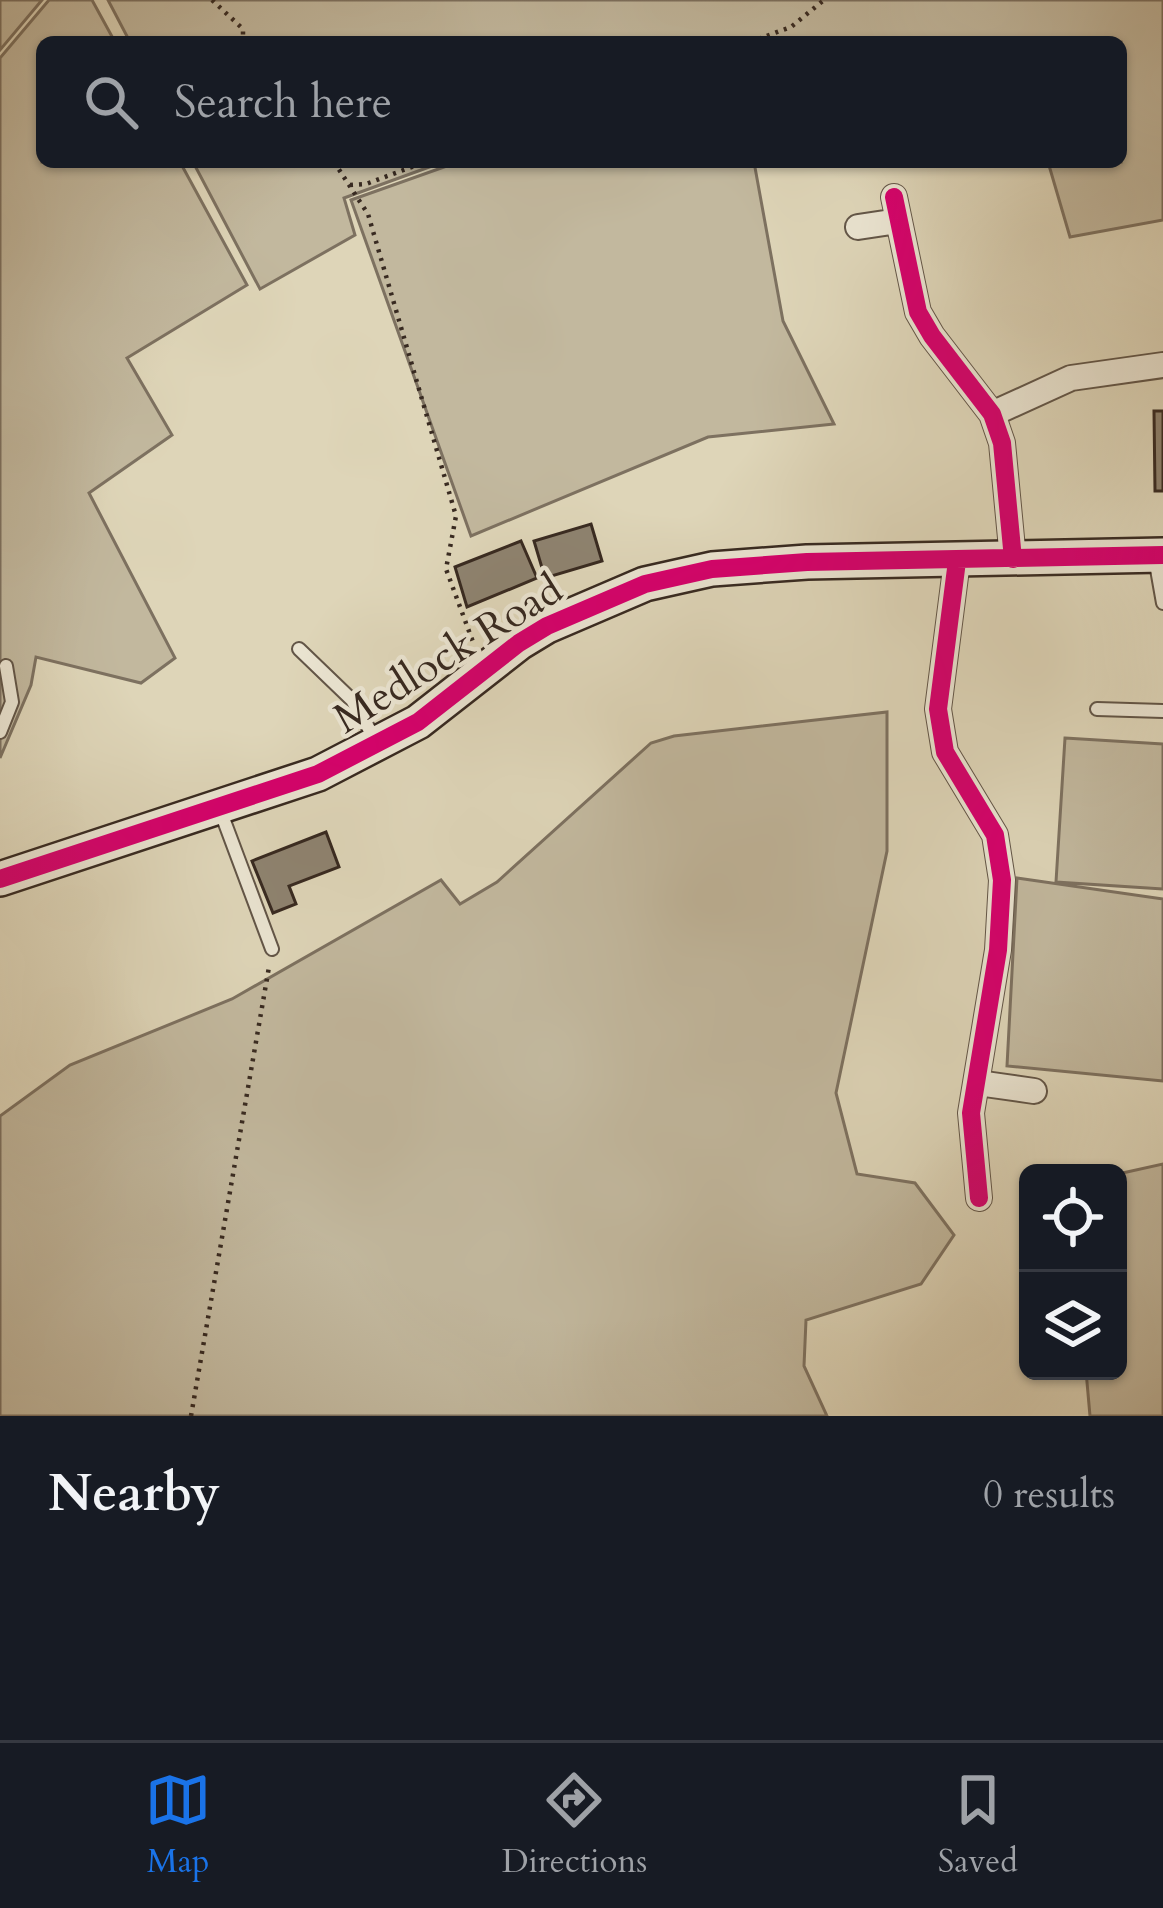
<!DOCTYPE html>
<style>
:root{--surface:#171b24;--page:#20242c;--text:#f1f3f6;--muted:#9ea1a6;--line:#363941;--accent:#1a73e8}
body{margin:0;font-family:Cardo,serif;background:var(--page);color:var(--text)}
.controls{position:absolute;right:36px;bottom:36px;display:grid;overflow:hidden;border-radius:18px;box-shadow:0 3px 9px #0004}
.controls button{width:108px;height:108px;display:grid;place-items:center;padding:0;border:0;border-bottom:3px solid var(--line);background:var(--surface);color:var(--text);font:60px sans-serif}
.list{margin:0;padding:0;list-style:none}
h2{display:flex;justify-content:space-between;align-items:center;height:156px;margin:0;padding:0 48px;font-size:51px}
h2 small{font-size:39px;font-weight:400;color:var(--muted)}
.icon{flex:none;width:66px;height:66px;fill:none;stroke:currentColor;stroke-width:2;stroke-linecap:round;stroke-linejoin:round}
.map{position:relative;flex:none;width:1163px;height:1416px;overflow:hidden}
.search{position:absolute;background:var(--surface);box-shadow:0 3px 9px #0004;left:36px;right:36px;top:36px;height:132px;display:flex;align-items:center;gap:30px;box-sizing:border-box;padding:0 42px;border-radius:18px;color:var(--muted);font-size:45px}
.sheet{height:324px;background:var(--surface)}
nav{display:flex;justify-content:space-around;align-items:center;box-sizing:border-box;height:168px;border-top:3px solid var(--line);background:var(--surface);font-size:33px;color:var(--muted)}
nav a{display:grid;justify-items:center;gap:6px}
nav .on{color:var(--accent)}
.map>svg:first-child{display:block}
.green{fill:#c2b89e;stroke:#7d7160;stroke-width:3}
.building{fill:#8e8370;stroke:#382a21;stroke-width:3}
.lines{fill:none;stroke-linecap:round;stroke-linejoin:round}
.lane-casing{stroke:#625547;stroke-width:16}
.street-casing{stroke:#625547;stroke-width:28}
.secondary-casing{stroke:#382a21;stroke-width:38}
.path{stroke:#382a21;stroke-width:4.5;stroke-dasharray:3 6;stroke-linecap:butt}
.lane{stroke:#eae4d1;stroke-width:12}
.street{stroke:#eae4d1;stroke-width:24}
.secondary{stroke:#eae4d1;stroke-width:33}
.cycleway-casing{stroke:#eae4d1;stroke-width:26}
.cycleway{stroke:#d6006c;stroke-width:18}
.labels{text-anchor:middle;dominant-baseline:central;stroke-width:9;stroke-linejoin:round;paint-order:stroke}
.street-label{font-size:42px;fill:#382a21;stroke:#eae4d1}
</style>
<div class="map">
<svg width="1163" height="1416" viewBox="0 0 1163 1416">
<rect width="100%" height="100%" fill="#ded5b8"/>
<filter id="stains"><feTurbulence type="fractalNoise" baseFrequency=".00167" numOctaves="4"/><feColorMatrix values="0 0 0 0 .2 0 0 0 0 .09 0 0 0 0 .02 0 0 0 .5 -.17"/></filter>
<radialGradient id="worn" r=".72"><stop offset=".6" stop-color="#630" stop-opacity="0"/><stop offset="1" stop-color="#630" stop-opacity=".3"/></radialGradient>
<!-- green -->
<path class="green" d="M0,0H42L0,50Z
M49,0H92L115,42H42V162H180L247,285L127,358L172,435L89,493L175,658L141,683L36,657L31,685L0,758V58Z
M108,0H1163V220L1070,237L1048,162H1121V42H130Z
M193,162H443L344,198L355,235L260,289Z
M458,162H754L783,321L834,424L708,437L471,536L351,200Z
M887,712V851L836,1093L857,1174L915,1183L954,1235L921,1284L806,1320L804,1366L827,1416H0V1116L70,1065L232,999L441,880L460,904L497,882L651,743L674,736Z
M1065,738L1163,744V889L1056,882Z
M1017,878L1163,899V1081L1007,1066Z
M1163,1164V1416H1090L1086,1371H1118V1174Z"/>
<!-- building -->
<path class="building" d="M1154,411H1163V491H1155Z
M591,524L602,561L545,578L534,541Z
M521,541L537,578L467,607L455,567Z
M326,832L339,867L289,886L296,904L273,913L252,861Z"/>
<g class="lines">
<defs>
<path id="lane" d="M1155,558L1163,603
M299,649L352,700L375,739
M1097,709L1163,711
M0,732L12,702L6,666
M220,810L272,949"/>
<path id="street" d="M894,197L918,312L932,336L992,414L1002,443L1013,559
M858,227L898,221
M992,414L1071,378L1163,365
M957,561L938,709L945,752L995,835L1002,880L998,950L971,1113L979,1198
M978,1083L1034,1091"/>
<path id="secondary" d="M0,879L318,774L418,722L519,643L547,626L645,584L712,569L807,562L1163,555"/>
</defs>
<!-- lane casing -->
<use href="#lane" class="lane-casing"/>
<!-- street casing -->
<use href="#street" class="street-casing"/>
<!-- secondary casing -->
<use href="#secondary" class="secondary-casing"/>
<!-- path -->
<path class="path" d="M212,0L243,29V42
M750,42L791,27L824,0
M334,162L368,214L456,516L446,569L473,642
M350,185L366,184L425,162
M191,1416L269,967"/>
<!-- lane -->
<use href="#lane" class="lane"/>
<!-- street -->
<use href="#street" class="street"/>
<!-- secondary -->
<use href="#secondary" class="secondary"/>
<defs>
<path id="cycleway" d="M894,197L918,312L932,336L992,414L1002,443L1013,559
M957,561L938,709L945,752L995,835L1002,880L998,950L971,1113L979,1198
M0,879L318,774L418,722L519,643L547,626L645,584L712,569L807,562L1163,555"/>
</defs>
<!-- cycleway casing -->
<use href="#cycleway" class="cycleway-casing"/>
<!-- cycleway -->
<use href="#cycleway" class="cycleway"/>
</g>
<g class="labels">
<!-- street labels -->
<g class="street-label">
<text transform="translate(448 654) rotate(-32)">Medlock Road</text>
</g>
</g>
<rect width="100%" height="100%" filter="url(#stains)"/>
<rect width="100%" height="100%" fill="url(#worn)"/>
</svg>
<div class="controls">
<button><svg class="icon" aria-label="locate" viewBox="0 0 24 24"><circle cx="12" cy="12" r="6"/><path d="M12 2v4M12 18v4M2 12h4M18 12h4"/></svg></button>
<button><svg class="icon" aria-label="layers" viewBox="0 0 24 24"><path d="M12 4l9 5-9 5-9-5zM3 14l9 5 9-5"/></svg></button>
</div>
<div class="search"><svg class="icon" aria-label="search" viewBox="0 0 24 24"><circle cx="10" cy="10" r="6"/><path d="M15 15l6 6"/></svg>Search here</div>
</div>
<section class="sheet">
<h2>Nearby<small>0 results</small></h2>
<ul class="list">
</ul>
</section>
<nav>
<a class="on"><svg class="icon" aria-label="map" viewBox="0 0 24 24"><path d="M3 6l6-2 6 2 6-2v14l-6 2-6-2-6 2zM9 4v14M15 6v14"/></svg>Map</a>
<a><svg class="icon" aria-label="directions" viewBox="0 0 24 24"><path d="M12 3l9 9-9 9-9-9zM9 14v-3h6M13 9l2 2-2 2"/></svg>Directions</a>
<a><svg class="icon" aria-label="saved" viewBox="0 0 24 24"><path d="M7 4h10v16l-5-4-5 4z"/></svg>Saved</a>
</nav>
